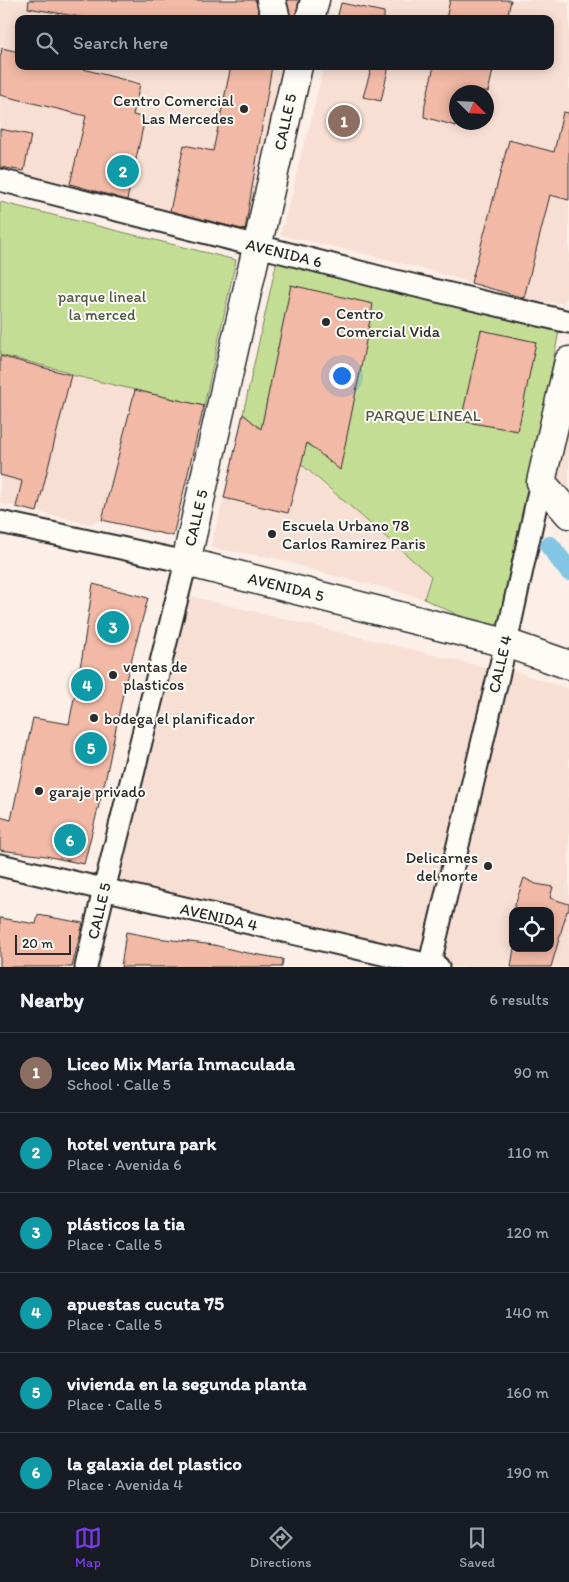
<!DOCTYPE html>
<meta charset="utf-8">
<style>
:root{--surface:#171b24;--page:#20242c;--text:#f1f3f6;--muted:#9ea1a6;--line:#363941;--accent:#7c3aed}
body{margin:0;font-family:Itim,sans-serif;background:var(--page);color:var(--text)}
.controls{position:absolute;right:15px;bottom:15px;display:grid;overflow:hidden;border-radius:10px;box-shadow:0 2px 12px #0003}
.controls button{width:45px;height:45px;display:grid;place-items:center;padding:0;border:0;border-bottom:1px solid var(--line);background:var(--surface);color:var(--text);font:25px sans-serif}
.compass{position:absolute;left:449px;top:85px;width:45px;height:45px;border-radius:50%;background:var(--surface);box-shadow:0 2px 12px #0003;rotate:114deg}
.scale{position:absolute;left:15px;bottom:12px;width:56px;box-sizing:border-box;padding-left:5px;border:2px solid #2b2b2b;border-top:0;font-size:14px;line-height:18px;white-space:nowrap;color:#2b2b2b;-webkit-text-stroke:4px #fdfcf7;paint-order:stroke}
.you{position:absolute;left:341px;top:375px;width:18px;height:18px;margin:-12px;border:4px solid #fff;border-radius:50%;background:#1a73e8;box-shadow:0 0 0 8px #1a73e833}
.badge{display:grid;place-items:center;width:32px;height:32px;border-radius:50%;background:var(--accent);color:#fff;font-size:16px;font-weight:700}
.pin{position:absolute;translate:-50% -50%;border:2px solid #fff;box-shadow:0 1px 5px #0006}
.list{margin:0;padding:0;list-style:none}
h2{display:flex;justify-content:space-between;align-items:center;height:65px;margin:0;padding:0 20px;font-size:21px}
h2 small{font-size:16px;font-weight:400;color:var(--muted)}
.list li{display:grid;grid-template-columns:32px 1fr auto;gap:15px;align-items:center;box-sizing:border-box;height:80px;padding:0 20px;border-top:1px solid var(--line)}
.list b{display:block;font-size:19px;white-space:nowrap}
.list p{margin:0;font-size:16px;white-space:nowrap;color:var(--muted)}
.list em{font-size:16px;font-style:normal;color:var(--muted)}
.icon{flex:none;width:28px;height:28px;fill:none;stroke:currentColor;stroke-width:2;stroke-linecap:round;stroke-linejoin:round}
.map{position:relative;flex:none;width:569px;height:967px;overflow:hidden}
.search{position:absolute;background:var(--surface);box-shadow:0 2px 12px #0003;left:15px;right:15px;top:15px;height:55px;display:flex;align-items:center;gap:12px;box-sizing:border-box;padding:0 18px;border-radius:10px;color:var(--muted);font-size:19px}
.sheet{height:545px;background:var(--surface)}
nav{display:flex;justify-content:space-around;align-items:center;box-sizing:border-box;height:70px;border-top:1px solid var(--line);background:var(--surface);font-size:14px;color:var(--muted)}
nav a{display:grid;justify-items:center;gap:2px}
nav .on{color:var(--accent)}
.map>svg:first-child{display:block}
.built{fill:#f8dfd4;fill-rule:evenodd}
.green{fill:#c4dd94;stroke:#788460}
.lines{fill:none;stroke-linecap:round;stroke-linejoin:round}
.canal{stroke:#83c5e4;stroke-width:20}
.building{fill:#f1b9a6;stroke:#2b2b2b}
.minor-casing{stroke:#2b2b2b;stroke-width:25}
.major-casing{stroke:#2b2b2b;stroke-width:31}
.minor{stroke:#fdfcf7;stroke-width:21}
.major{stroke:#fdfcf7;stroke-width:28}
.poi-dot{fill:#2b2b2b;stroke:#fdfcf7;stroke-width:2}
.labels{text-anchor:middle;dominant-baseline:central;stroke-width:4;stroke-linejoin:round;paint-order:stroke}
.poi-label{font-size:16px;fill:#2b2b2b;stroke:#fdfcf7;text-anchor:start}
.street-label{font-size:16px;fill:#2b2b2b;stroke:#fdfcf7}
.park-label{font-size:16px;fill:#515845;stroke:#fdfcf7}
</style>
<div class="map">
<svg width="569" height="967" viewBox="0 0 569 967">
<rect width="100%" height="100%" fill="#fbefe7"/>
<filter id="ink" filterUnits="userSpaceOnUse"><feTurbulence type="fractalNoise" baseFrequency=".02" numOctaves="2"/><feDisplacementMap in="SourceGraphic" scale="10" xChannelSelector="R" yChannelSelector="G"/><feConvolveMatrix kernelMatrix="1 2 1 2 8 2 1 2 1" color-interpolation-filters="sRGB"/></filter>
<g filter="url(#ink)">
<!-- built -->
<path class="built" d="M0,0H305L301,19H19V66H289L248,239L0,172Z
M341,0H556L569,3V287L564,304L524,299L436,272L353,251L280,235L293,191L301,153L308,132L324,66H550V19H337ZM456,92H486V122H456Z
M0,355L66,371L71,375L204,406L173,536L102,520L90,524L0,503Z
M569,405V506L551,484Z
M301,465L431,576L424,599L389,589L326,574L276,558L210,548L224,498L288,513Z
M185,595L492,669L420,967H387L111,901Z
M510,670L569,689V967H442ZM513,911H550V948H513Z"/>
<!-- green -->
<path class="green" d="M0,202L236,260L204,406L71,375L65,371L0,355Z
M277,260L560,326L500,635L424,599L431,576L243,414Z"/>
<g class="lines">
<!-- canal -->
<path class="canal" d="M550,546L569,571"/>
</g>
<!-- building -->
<path class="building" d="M29,0H256L260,19H92L28,8Z
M287,0H299L295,19H291Z
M450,0H511L507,19H446Z
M341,3L384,12V19H337Z
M2,48L19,52V66H72L140,84L133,115L145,118L127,200L70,184L86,116L0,95V58Z
M231,66H272L245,230L170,211L184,145L213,151Z
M372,66H389L381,101L363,97Z
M434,66H494L488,92H456V126L424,117L425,104Z
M563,112L569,113V200L550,195L524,298L471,283L509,140L554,152Z
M0,129L31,135L24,171L0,167Z
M291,285L373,304L362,362L340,470L307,443L288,513L224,498L243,414L261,429Z
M481,330L536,342L518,431L461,421Z
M0,356L71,375L37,512L16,507L22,481L0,475Z
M135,390L204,406L173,536L102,520Z
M93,584L148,598L125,684L106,777L84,864L46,856L0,850V817L11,820L33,718L69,724L82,657Z
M524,878L536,884L553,887L550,898L569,904V911H567L551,967H511L514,948H550V911H513Z
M38,915L83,923L72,967H0V918L36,924Z
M126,932L157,938L214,945L242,952L283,959L282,967H121Z"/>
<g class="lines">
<defs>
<path id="minor" d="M0,180L391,280L569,322
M0,522L186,562L104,890L86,967
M0,865L438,967
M429,967L506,643L541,482"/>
<path id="major" d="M271,0L276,19
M310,19L315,0
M298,66L186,562L506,643L569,665
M569,361L541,482L569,514"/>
</defs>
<!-- minor casing -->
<use href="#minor" class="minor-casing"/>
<!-- major casing -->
<use href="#major" class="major-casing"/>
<!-- minor -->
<use href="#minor" class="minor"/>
<!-- major -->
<use href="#major" class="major"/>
</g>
</g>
<!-- markers -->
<g class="poi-dot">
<circle cx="244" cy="109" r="5"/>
<circle cx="326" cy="322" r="5"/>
<circle cx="272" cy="534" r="5"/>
<circle cx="113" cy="675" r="5"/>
<circle cx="94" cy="718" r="5"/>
<circle cx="39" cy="791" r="5"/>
<circle cx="488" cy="866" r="5"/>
</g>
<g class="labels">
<!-- poi labels -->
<g class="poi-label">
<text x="234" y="100" text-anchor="end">Centro Comercial<tspan x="234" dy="18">Las Mercedes</tspan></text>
<text x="336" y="313">Centro<tspan x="336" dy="18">Comercial Vida</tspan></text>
<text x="282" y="525">Escuela Urbano 78<tspan x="282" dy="18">Carlos Ramirez Paris</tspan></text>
<text x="123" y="666">ventas de<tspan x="123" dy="18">plasticos</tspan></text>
<text x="104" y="718">bodega el planificador</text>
<text x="49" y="791">garaje privado</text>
<text x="478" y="857" text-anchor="end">Delicarnes<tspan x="478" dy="18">del norte</tspan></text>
</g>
<!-- street labels -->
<g class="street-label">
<text transform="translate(285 122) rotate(-78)">CALLE 5</text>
<text transform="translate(284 253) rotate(14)">AVENIDA 6</text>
<text transform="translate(196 518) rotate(-77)">CALLE 5</text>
<text transform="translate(286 587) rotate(14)">AVENIDA 5</text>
<text transform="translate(500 664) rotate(-77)">CALLE 4</text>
<text transform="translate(99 911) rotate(-77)">CALLE 5</text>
<text transform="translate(219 917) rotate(13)">AVENIDA 4</text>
</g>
<!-- park labels -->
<g class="park-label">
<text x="102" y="296">parque lineal<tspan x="102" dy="18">la merced</tspan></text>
<text x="423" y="415">PARQUE LINEAL</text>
</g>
</g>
</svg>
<div class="controls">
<button><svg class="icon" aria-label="locate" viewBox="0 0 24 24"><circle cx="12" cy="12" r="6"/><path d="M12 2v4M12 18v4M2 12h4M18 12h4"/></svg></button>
</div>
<svg class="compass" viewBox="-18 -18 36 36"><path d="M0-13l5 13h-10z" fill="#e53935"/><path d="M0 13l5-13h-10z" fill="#9ea1a6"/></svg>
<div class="scale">20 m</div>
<div class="you"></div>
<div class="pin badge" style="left:344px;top:121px;background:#8d6e63">1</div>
<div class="pin badge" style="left:123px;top:171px;background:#0f9aa8">2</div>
<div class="pin badge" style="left:113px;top:627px;background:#0f9aa8">3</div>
<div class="pin badge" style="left:87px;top:685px;background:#0f9aa8">4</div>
<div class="pin badge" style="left:91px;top:748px;background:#0f9aa8">5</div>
<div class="pin badge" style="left:70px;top:840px;background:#0f9aa8">6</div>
<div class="search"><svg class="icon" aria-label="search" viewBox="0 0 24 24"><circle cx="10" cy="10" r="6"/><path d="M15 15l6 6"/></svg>Search here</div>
</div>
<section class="sheet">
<h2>Nearby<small>6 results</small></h2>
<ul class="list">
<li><span class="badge" style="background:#8d6e63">1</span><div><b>Liceo Mix María Inmaculada</b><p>School · Calle 5</p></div><em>90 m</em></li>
<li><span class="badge" style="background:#0f9aa8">2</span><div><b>hotel ventura park</b><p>Place · Avenida 6</p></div><em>110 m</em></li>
<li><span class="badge" style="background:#0f9aa8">3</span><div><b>plásticos la tia</b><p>Place · Calle 5</p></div><em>120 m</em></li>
<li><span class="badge" style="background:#0f9aa8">4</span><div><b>apuestas cucuta 75</b><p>Place · Calle 5</p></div><em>140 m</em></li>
<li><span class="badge" style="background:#0f9aa8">5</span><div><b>vivienda en la segunda planta</b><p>Place · Calle 5</p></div><em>160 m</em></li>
<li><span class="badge" style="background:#0f9aa8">6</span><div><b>la galaxia del plastico</b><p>Place · Avenida 4</p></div><em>190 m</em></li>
</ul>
</section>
<nav>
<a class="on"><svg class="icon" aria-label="map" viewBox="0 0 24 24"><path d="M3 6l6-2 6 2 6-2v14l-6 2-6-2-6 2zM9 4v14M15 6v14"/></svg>Map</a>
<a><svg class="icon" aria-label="directions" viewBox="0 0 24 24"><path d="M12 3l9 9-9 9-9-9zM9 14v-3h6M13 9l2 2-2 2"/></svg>Directions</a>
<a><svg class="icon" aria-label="saved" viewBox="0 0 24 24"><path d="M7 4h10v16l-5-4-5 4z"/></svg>Saved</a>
</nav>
